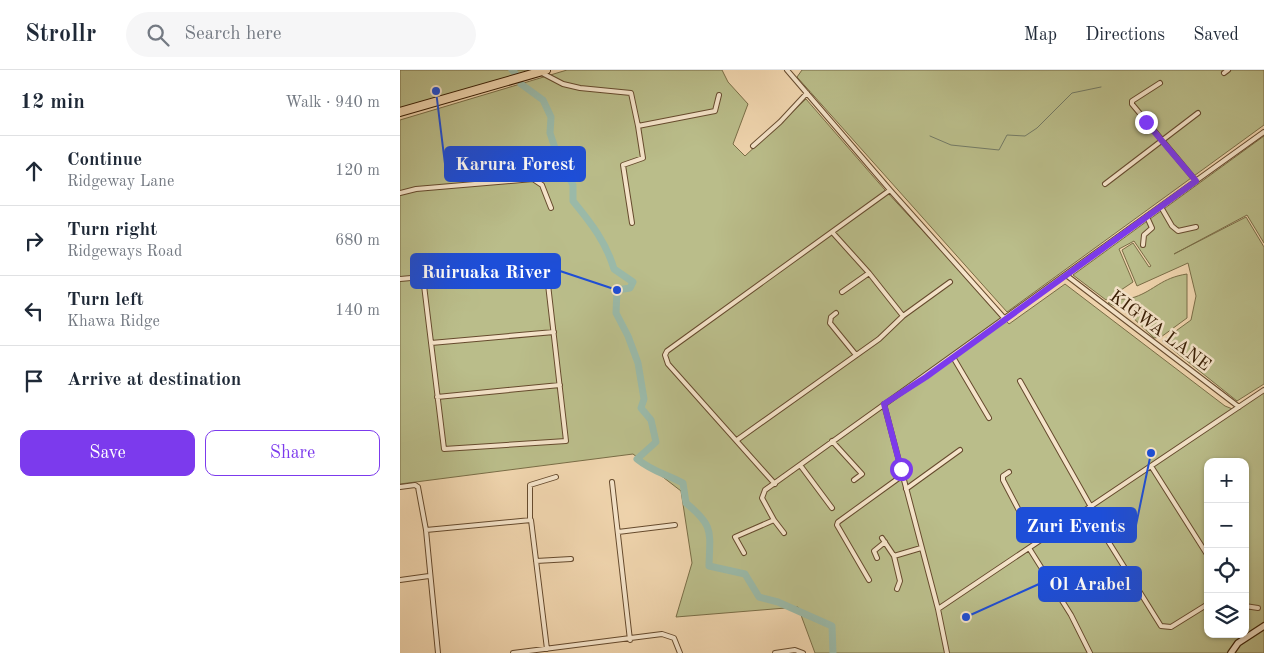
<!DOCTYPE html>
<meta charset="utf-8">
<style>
:root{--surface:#fff;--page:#f6f6f7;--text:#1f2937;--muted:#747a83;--line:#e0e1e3;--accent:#7c3aed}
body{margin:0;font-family:"Old Standard TT",serif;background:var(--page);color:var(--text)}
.controls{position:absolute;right:15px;bottom:15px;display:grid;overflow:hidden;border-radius:10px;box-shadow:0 1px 4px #0004}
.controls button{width:45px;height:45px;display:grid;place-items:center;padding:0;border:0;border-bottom:1px solid var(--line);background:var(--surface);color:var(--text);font:25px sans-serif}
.stop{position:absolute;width:15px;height:15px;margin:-11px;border:4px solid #7c3aed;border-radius:50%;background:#fff}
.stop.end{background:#7c3aed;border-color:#fff;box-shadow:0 1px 5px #0008}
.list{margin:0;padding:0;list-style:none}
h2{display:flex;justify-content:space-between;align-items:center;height:65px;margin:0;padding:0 20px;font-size:21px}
h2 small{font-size:16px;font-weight:400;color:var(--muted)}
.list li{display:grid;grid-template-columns:32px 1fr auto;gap:15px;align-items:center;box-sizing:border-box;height:70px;padding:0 20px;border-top:1px solid var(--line)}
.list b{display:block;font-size:19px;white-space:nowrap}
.list p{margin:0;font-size:16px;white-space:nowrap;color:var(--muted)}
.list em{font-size:16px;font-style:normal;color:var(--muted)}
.actions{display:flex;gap:10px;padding:15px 20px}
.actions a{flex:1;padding:11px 0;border:1px solid var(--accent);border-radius:10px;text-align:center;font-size:18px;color:var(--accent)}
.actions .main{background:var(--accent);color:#fff}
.icon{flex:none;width:28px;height:28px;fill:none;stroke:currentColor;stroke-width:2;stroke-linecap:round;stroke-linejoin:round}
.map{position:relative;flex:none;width:864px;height:583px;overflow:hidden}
header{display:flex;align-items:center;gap:30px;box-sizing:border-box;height:70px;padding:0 25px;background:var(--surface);border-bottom:1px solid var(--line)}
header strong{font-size:24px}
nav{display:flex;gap:28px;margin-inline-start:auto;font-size:18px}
.search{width:350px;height:45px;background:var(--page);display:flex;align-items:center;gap:12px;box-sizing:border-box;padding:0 18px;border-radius:28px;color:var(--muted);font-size:19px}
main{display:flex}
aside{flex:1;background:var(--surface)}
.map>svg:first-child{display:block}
.green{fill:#babd8a;stroke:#796d46;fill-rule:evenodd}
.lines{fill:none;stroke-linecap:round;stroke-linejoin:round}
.stream{stroke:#737b66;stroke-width:1}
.river{stroke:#9ab9a8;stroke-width:7}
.street-casing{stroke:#664b2e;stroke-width:6}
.secondary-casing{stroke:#381d03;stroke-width:8}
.highway-casing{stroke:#381d03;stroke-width:10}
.street{stroke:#f5e4ca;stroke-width:4}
.secondary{stroke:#f5e4ca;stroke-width:5.5}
.highway{stroke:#f0d5ae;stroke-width:8}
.route{stroke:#7c3aed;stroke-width:6}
.labels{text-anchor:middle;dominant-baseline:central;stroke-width:5;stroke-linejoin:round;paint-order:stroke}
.street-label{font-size:18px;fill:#381d03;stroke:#f5e4ca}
.leader{fill:none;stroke:#1d4ed8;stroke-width:2}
.callout-dot{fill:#1d4ed8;stroke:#f5e4ca;stroke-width:2}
.callout{fill:#1d4ed8;stroke:#1d4ed8;stroke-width:2}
.callout-label{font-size:19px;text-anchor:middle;font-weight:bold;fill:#fff}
</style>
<header>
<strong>Strollr</strong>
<div class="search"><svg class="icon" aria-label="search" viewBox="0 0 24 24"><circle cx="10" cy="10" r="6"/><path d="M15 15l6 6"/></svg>Search here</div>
<nav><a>Map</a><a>Directions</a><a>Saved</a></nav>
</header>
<main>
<aside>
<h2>12 min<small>Walk · 940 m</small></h2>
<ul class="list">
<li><svg class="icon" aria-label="ahead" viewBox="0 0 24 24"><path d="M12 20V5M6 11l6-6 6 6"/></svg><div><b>Continue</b><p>Ridgeway Lane</p></div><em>120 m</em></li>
<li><svg class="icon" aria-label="right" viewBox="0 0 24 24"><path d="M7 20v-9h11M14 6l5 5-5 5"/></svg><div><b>Turn right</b><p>Ridgeways Road</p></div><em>680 m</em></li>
<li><svg class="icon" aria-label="left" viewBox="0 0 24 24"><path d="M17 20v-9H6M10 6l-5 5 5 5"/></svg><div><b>Turn left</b><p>Khawa Ridge</p></div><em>140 m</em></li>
<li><svg class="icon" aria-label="arrive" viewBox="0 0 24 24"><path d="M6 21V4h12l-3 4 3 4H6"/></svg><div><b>Arrive at destination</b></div></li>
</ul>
<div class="actions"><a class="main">Save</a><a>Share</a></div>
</aside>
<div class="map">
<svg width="864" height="583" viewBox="0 0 864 583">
<rect width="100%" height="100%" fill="#f0d5ae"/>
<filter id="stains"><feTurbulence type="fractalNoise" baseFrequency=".004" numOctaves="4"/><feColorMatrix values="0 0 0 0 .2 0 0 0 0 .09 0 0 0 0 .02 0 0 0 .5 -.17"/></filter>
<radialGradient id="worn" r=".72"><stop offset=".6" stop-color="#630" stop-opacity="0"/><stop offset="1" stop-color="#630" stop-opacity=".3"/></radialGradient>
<!-- green -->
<path class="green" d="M0,0H143L0,41Z
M167,0H322L328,12L348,34L333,74L345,86L406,29L485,120L609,254L665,214L825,336L835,340L864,320V583H415L398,537L276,547L292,493L281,421L233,384L0,414V50ZM808,392H845V564H808Z
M402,0H864V55L607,242L397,7Z
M864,66V173L847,145L774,184L846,147L864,177V314L837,331L762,271L791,250L796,226L788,193L737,216L722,180L733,173L749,197L751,196L734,171L719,179L733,212L706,230L673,205Z
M787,204V248L761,267L754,268L726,241L708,233C717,228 726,230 735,227C755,220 761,208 787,204Z"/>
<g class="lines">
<!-- stream -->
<path class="stream" d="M530,66L551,75L599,80L607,65L625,66L637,58L672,23L701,17"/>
<!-- river -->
<path class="river" d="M112,0L115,3
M121,14L143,30L151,47L150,63L157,84L173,115V131C191,153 206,172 214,199L233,212L230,218L217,220L216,243L228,266L238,293L244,329L241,338L251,350L256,372L237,389C253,402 266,404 283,413L286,433C314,456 310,461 309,496L345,504L359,527L378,532L432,556L433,583"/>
<defs>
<path id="street" d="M387,0L490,120
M142,3L163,14L180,18L231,23L238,56L315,41L319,25
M824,3L828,0
M760,13L732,31V34L796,111
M353,76L380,52L407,23
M705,114L798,43
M0,123L16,119L133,109L142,115L151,138
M761,137L772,156L778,161L796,157
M232,153L223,95L243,88L238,56
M433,163L469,203L503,246
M743,175L744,165L752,158L747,147
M666,205L839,337
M0,209L143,196L146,197L166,371L44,379L23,207
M442,222L469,203
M436,243L431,247L430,253L456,285
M31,273L154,262
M553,287L589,348
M620,311L691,437
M37,327L160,315
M484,334L538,539L547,583
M337,370L479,269L503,246L550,212
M432,371L462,404L454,410
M400,395L432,438
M751,396L808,486
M609,402L603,406V410L636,473
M212,412L230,570
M375,414L268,294L265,285L267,281L490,120L605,249
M0,417L15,415L18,417L26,460L38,583
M506,419L560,380
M688,439L761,556L771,557L808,534
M130,449V415L156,407
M374,450L384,463
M26,460L131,450L147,579
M218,462L275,455
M482,468L494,486L521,478
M629,478L671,545L690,583
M344,483L335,467L374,450L362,428L365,420L864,62
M494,486L500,511L497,519
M477,488L474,481L485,472
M136,491L171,489
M0,510L29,506
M469,510L437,455L438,452L503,405
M845,536L858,538
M538,539L864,320
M113,583L262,564L274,568L280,583
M375,583L395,580L403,583"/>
<path id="secondary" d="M831,583L838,573L864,556"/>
<path id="highway" d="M0,42L146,0"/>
</defs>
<!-- street casing -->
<use href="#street" class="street-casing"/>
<!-- secondary casing -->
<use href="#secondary" class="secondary-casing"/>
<!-- highway casing -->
<use href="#highway" class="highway-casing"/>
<!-- street -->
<use href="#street" class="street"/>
<!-- secondary -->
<use href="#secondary" class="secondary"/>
<!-- highway -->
<use href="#highway" class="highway"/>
</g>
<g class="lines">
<!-- route -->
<path class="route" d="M501,399L484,334L526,307L796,111L746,52"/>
</g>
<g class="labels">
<!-- street labels -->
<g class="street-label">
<text transform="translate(760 261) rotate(37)">KIGWA LANE</text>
</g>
</g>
<!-- callouts -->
<path class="leader" d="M36 21L45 94M217 220L160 201M751 383L736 455M566 547L639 514"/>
<g class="callout-dot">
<circle cx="36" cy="21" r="5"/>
<circle cx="217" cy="220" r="5"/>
<circle cx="751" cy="383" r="5"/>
<circle cx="566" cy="547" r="5"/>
</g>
<g class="callout">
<rect x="45" y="77" width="140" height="34" rx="5"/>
<rect x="11" y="184" width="149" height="34" rx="5"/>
<rect x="617" y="438" width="119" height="34" rx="5"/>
<rect x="639" y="497" width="102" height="34" rx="5"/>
</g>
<g class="callout-label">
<text x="115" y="100">Karura Forest</text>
<text x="86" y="208">Ruiruaka River</text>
<text x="676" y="462">Zuri Events</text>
<text x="690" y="520">Ol Arabel</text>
</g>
<rect width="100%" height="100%" filter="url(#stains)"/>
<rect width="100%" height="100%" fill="url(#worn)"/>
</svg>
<div class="controls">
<button>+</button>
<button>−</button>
<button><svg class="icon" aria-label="locate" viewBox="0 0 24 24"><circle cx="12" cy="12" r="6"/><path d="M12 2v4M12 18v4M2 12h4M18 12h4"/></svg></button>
<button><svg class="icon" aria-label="layers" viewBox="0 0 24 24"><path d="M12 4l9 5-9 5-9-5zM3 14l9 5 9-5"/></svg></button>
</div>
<div class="stop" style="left:501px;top:399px"></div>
<div class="stop end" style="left:746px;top:52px"></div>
</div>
</main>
